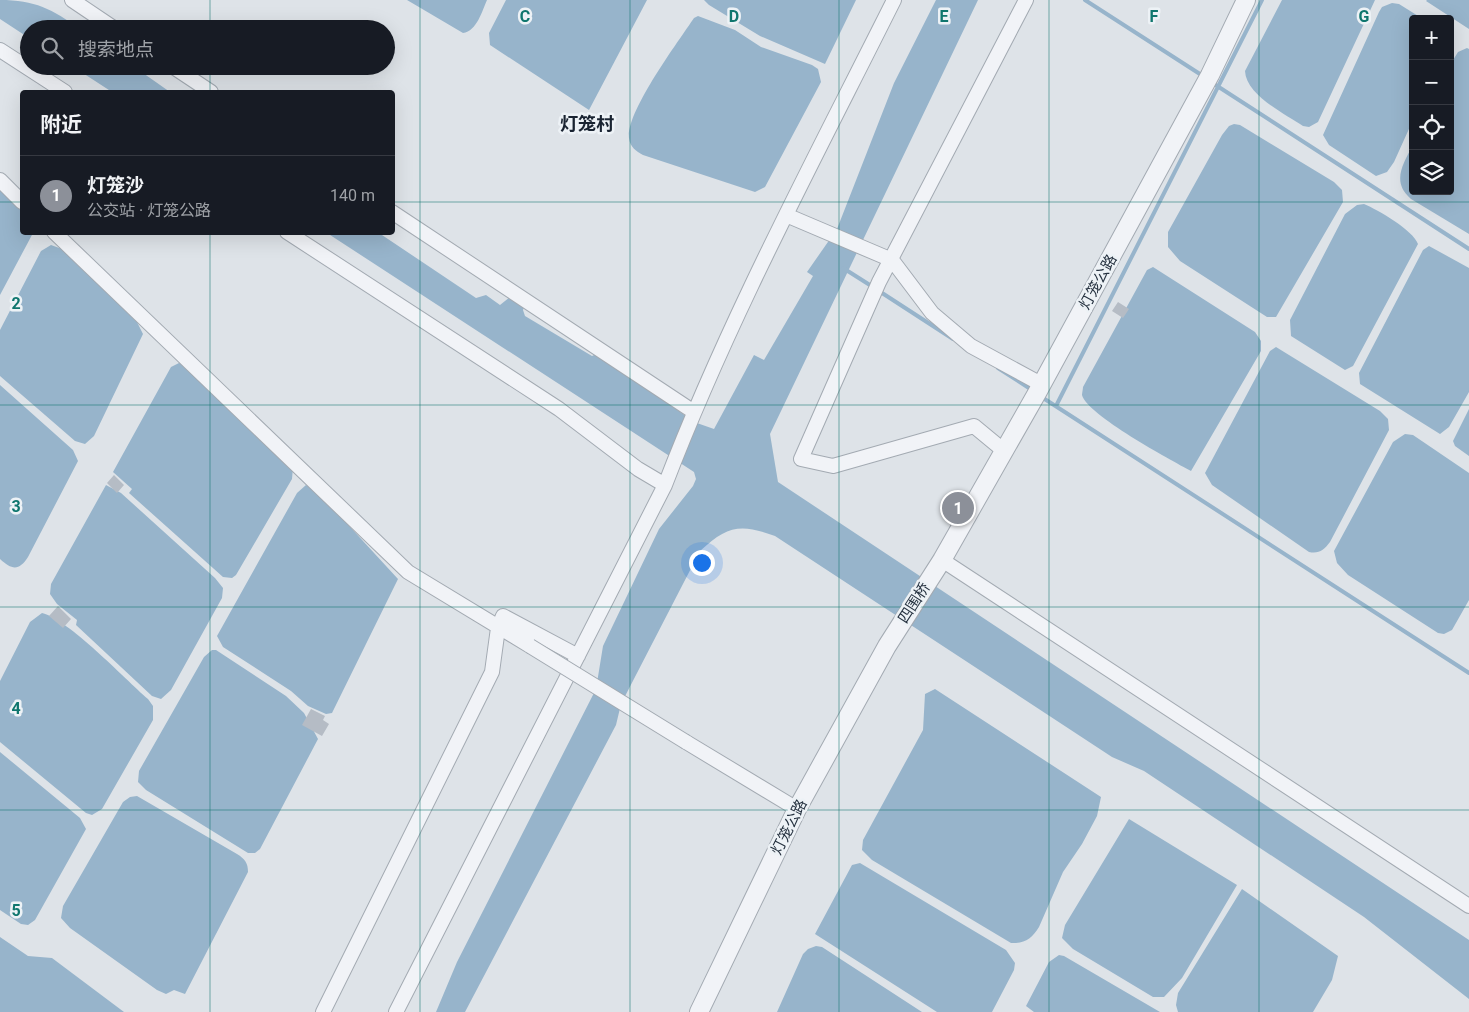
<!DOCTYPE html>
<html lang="zh">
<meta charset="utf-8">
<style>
:root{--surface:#171b24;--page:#242831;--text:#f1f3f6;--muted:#9ea1a6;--line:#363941;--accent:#8c9099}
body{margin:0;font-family:Roboto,"Noto Sans SC",sans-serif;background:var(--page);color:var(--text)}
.controls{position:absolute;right:15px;top:15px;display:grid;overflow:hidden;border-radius:5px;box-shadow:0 5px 20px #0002}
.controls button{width:45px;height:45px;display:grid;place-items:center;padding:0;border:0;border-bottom:1px solid var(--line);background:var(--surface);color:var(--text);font:25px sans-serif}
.you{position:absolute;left:701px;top:562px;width:18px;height:18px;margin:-12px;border:4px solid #fff;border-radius:50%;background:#1a73e8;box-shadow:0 0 0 8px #1a73e833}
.badge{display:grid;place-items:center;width:32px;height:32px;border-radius:50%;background:var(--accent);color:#fff;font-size:16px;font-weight:700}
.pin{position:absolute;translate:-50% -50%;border:2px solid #fff;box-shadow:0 1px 5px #0006}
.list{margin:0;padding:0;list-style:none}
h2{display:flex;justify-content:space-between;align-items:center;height:65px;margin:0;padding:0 20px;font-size:21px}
h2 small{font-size:16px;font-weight:400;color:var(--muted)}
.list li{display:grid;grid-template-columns:32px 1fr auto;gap:15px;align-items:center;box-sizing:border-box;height:80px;padding:0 20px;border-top:1px solid var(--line)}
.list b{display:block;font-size:19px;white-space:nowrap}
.list p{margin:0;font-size:16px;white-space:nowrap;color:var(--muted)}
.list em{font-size:16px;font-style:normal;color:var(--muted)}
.icon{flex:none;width:28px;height:28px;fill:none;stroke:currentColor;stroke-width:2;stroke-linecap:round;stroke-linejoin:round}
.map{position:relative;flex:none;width:1469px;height:1012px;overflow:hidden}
.search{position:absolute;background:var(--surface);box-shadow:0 5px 20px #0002;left:20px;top:20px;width:375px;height:55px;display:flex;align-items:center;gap:12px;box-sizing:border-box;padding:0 18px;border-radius:28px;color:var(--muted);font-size:19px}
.panel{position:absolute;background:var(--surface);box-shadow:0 5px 20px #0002;left:20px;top:90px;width:375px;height:145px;border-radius:5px}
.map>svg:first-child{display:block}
.water{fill:#97b4cb}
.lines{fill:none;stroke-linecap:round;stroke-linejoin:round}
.stream{stroke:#97b4cb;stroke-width:4}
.building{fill:#b5bcc5}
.minor-casing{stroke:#a3aab2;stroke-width:16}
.tertiary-casing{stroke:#a3aab2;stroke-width:20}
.minor{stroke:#f1f3f7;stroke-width:14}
.tertiary{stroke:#f1f3f7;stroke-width:18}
.minor-bridge-casing{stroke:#a3aab2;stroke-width:16;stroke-linecap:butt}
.minor-bridge{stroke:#f1f3f7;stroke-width:14}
.grid{fill:none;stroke:#0f766e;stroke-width:1;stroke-opacity:0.55}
.labels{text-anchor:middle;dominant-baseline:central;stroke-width:5;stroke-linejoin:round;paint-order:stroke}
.street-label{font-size:15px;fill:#263240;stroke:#edf2f6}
.quarter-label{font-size:18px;font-weight:bold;fill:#192331;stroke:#edf2f6}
.grid-label{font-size:16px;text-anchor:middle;font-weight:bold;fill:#0f766e;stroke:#edf2f6;stroke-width:5;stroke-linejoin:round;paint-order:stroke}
</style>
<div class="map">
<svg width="1469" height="1012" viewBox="0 0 1469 1012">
<rect width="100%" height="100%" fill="#dee3e8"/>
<!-- water -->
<path class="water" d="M0,0C35,0 52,9 80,29H29V38L0,19Z
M407,0H487C482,11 477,31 463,33Z
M506,0H647L589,110L490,45L489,33Z
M704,0H856L825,64L760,36L709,5Z
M936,0H978L770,434L778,482L1469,940V999L1364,917L1144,771L1112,757L775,536C740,523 727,526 700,551L621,704L616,725L465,1012H436L457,962L596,689L603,646L659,529L693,486L696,479L694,472L327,233H379L476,298L486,295L500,305L516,292L526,303L523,310L525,316L592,356L598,353L694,422L714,429L754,355L764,360L813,276L807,272L837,229L894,83Z
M1282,0H1375L1318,122L1309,127L1303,126C1285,114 1246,95 1245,71Z
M1427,0H1469V29L1426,1Z
M1392,3L1399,4L1423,19H1413V120L1394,162L1387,172L1376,176L1329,145L1323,135L1379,12L1382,7Z
M698,16L735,30L761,47L812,65L818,69L821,82L765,187L755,192L643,155C636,151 630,147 629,138C626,112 678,42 694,18Z
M1467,48L1469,49V234L1411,199C1391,182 1403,164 1413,145V191H1450V65L1458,52Z
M72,66H133L170,92H112Z
M1234,124L1240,125L1334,182L1342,190L1343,202L1276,317H1267L1180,261L1168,247V232L1222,135L1229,126Z
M0,189L22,210V232L33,233L0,295Z
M1364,204C1378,210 1413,230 1418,244L1353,366L1345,370L1291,336L1290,320L1345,214L1357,205Z
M51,245L62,249L137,322L143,334L94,436L85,444L75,441L0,376V330L41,251Z
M1429,246L1469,268V392L1449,427L1440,434L1360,384L1359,373L1423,250Z
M1153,267L1255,332L1261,341V351L1191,471C1171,460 1087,415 1082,395C1082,393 1083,389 1083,387L1147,270Z
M1276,347L1380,411L1388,419L1389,430L1330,542C1324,550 1319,554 1309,552L1212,485L1205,473L1270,351Z
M179,363L183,364L293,467L292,479L236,575L232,578L223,577L129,493L132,489L113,472L171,367Z
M0,385L73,450L78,461L28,557C19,571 12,570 0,559Z
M1469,409V456L1455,446L1453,441Z
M1405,434L1413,435L1469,473V600L1452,630L1444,634L1438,633L1348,575L1337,563L1334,551L1393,442Z
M106,485L121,493L215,578L223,588L222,598L171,690L161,699L152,696L76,625L77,620L57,604L50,594L51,584Z
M306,485L317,491L398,579L332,713L326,714L308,706L291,691L223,647L217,636L297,493Z
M42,613C68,619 125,679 148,699L153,706V720L102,809L92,815L86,813L0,742V681L30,622Z
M212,650H216L286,696L304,713L318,739L260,849L255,853H248L146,790L138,782L139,771L204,657Z
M935,689L1101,797L1097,816L1082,844L1063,872L1039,927C1032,938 1025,944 1011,943L872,860L862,850L863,840L923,730L925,694Z
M0,752L80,818L86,829L35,920L28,925L21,924L0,910Z
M137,796L237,854C245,859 248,863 248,872L185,994L174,990L166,994L157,990L70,928L61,918L63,906L123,802L130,797Z
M1129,819L1237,885L1182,978L1164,997H1153L1073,949L1062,938L1065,925Z
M860,863L1006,950L1015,963L1014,970L992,1012H937L815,934L852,865Z
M1242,889L1338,956L1332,980L1313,1012H1178L1176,1005L1178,993Z
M0,937L28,956L52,958L124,1012H0Z
M816,946L822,947L922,1012H777L803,954L808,949Z
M1059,955L1064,956L1160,1012H1034L1026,1006L1049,962Z"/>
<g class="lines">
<!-- stream -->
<path class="stream" d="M1085,0L1203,76
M1211,82L1469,249
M843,268L873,287
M879,291L953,339
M998,368L1032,390
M1040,396L1469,673
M1056,406L1262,0"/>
</g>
<!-- building -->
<path class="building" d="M1118,302L1129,309L1123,318L1112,311Z
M114,475L124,485L117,493L107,483Z
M58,606L71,619L63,628L49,616Z
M311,709L325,716L323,720L329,724L322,736L302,725Z"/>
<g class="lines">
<defs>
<path id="minor" d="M72,0L115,29
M0,50L65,92
M172,66L211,92
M0,180L22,202
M392,212L694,412
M786,215L892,260L932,313L971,346L1041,384
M54,232L408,572L530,646
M287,232L559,409L638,469L665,485
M1003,450L974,426L833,466L801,459L879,282L1026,0
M942,560L1469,906
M686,742L797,809
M323,1012L492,672L498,628L503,616L578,656
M396,1012L665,485C729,318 814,160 894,0"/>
<path id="tertiary" d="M699,1012L797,809L887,646L942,560L1037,393L1210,75L1246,0"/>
</defs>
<!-- minor casing -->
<use href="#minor" class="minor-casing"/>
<!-- tertiary casing -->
<use href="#tertiary" class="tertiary-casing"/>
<!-- minor -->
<use href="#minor" class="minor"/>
<!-- tertiary -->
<use href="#tertiary" class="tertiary"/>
<defs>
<path id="minor-bridge" d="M530,646L686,742"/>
</defs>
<!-- minor-bridge casing -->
<use href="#minor-bridge" class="minor-bridge-casing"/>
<!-- minor-bridge -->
<use href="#minor-bridge" class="minor-bridge"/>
</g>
<!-- grid -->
<path class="grid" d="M210,0V29M420,0V1012M630,0V1012M839,0V1012M1049,0V1012M1259,0V1012M210,66V92M0,202H22M392,202H1469M210,232V1012M0,405H1469M0,607H1469M0,810H1469"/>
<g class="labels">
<!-- street labels -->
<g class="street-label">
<text transform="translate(1098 282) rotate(-61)">灯笼公路</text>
<text transform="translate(914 603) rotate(-57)">四围桥</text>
<text transform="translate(789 827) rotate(-63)">灯笼公路</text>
</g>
<!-- quarter labels -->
<g class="quarter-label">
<text x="587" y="123">灯笼村</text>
</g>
</g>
<g class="grid-label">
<text x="525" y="22">C</text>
<text x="734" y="22">D</text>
<text x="944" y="22">E</text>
<text x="1154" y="22">F</text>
<text x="1364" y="22">G</text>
<text x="16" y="309">2</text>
<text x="16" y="512">3</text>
<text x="16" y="714">4</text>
<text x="16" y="916">5</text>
</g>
</svg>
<div class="controls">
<button>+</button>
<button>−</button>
<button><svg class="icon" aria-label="locate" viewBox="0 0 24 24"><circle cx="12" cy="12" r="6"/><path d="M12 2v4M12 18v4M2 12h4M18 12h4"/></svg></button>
<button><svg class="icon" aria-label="layers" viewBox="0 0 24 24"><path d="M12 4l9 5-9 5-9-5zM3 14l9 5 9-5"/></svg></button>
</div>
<div class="you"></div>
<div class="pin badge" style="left:958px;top:508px">1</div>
<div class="search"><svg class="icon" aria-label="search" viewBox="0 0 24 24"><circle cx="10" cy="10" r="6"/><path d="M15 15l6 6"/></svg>搜索地点</div>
<section class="panel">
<h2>附近<small></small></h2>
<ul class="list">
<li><span class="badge">1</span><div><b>灯笼沙</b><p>公交站 · 灯笼公路</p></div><em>140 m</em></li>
</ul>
</section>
</div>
